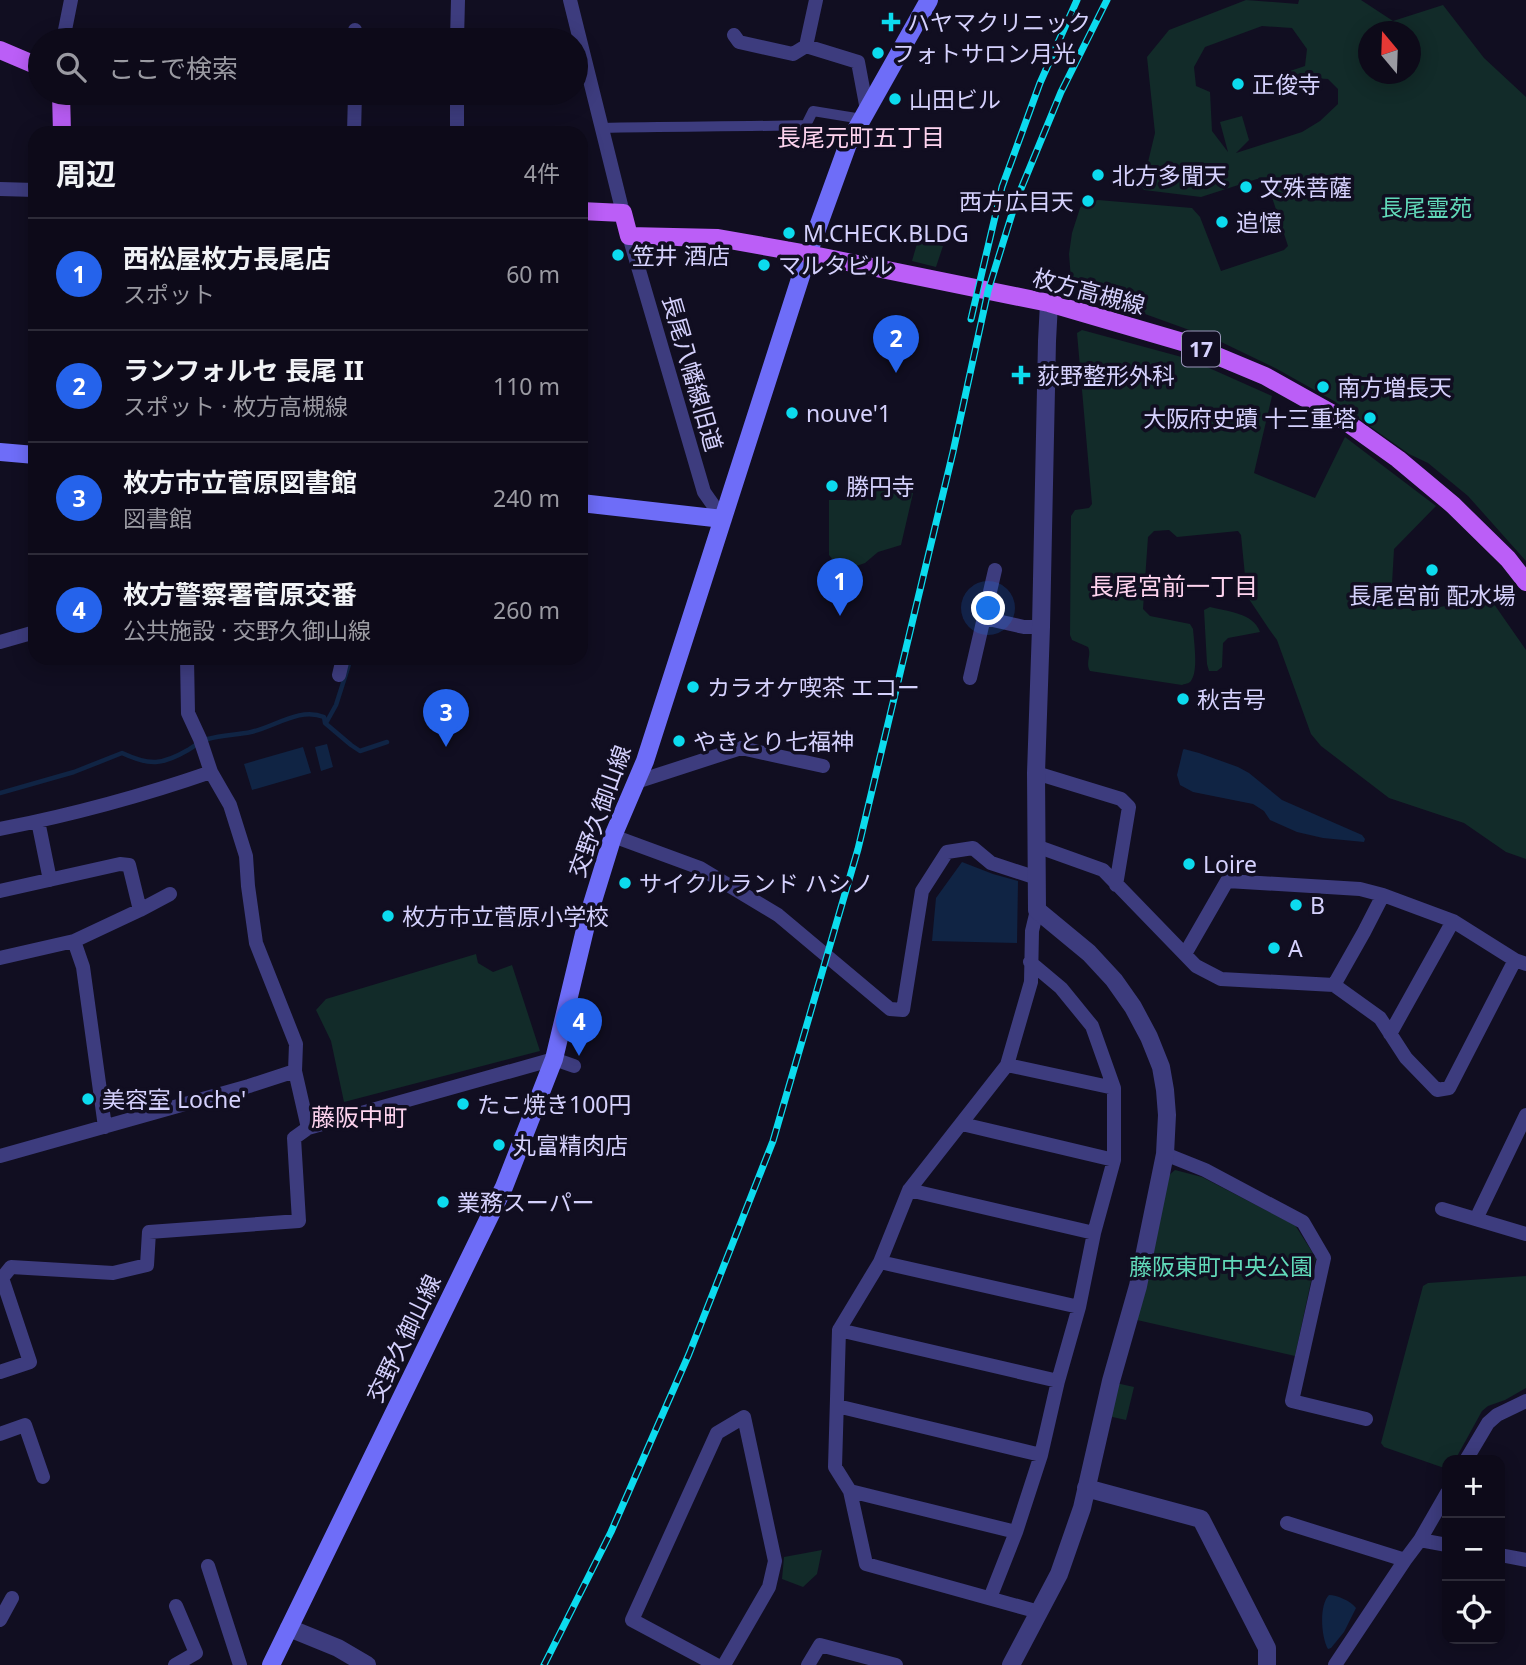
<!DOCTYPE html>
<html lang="ja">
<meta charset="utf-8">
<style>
:root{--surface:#0d0a19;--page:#161322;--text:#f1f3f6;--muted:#9a9aa2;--line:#2d2b38;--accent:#2563eb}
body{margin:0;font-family:"Noto Sans","Noto Sans JP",sans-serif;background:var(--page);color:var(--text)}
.controls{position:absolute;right:21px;bottom:21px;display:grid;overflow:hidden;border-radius:14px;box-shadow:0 4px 18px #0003}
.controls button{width:63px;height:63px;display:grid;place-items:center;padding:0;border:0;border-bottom:2px solid var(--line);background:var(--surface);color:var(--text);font:35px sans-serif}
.compass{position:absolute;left:1358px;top:21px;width:63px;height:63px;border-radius:50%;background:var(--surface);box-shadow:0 4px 18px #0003;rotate:341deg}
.you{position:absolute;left:989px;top:609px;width:24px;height:24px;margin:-18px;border:5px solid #fff;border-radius:50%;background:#1a73e8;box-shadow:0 0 0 10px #1a73e833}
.badge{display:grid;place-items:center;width:46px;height:46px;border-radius:50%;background:var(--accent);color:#fff;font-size:23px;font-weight:700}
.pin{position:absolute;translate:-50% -58px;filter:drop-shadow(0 2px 4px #0008)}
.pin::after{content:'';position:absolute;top:37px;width:24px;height:21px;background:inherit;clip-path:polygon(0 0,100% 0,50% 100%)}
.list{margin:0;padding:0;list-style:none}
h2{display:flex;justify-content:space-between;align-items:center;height:91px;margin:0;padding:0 28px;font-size:30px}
h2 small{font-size:23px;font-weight:400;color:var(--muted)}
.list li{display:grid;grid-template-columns:46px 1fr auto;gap:21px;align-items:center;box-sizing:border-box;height:112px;padding:0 28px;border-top:2px solid var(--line)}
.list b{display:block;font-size:26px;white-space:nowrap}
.list p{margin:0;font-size:23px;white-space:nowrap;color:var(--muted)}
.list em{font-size:23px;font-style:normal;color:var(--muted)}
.icon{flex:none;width:38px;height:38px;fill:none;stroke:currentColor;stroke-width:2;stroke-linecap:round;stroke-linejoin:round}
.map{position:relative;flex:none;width:1526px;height:1665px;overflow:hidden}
.search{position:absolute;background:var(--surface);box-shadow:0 4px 18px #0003;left:28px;top:28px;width:560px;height:77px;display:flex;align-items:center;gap:18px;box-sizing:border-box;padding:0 24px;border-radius:38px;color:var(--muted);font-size:26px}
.panel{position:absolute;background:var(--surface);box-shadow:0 4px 18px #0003;left:28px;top:126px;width:560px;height:539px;border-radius:21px}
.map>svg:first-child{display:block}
.green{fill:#122b29;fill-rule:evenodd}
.water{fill:#102444}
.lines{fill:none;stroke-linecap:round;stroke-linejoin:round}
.stream{stroke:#102444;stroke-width:4.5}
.pedestrian{stroke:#3d3c7e;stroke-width:10}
.minor{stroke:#3d3c7e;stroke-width:14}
.tertiary{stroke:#3d3c7e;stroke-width:18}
.secondary{stroke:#6e6df8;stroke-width:18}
.primary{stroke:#bb5ef7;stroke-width:18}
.rail-casing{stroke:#0cdbee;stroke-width:7}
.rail{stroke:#110e21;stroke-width:4.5;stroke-dasharray:13;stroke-linecap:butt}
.poi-dot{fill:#0cdbee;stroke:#110e21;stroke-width:2.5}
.labels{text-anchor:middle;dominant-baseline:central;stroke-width:7;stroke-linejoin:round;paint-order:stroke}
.shield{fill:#110e21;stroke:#9a96bb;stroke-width:2}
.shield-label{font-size:21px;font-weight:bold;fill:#d5d1fd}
.poi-label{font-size:23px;fill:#d5d1fd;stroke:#110e21;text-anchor:start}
.park-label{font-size:23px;fill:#61d9b9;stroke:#110e21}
.street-label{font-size:23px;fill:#d5d1fd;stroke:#110e21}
.neighbourhood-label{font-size:24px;fill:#fdd3ee;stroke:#110e21}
</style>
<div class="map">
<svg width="1526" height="1665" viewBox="0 0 1526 1665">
<rect width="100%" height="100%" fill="#110e21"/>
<!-- green -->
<path class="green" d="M1246,0L1298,4L1299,0H1361L1393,21L1443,5L1484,58L1526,97V561L1468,496L1428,463L1409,454L1334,401L1277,369L1217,340L1145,314L1072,292L1069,254L1072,233L1080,208L1084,204L1098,200L1192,208L1200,217L1221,271L1284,250L1288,246L1267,182L1257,179L1201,197L1144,190L1142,187L1155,133L1147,57L1169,30ZM1262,26L1292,28L1307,49L1305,66L1275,76L1268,86L1278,87L1313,78L1328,79L1338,89V104L1320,121L1302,132L1236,153L1249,140L1242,116L1220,122L1228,152L1212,131L1210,92L1196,86L1194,67L1205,47ZM1368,32H1410V74H1368Z
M918,240L943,246L936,267L912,261Z
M1082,330L1189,359L1272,396L1254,473L1315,498L1345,437L1436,506L1394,549L1392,584L1412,611L1446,606L1480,584L1526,650V859L1506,852L1464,823L1389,798L1321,746L1311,734L1277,640L1269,629L1247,596L1241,535L1238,531L1177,537L1169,530L1154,531L1148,537L1143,609L1150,616L1190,624L1193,629C1194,641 1198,669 1192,679C1190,684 1187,683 1182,685L1090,671C1085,663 1092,655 1088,647L1072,640L1070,635L1071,516L1075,510L1089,508L1092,504L1077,333Z
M857,489H914L901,545L878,552L865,563L842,571L829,555V500H855Z
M1210,607C1226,611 1254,613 1260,632L1228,638L1223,643L1222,667L1217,671H1209L1207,664L1204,610Z
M476,954L478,963L493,972L512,965L540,1051L344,1102L331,1041L316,1010L326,999Z
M1175,1170L1202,1177L1295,1225L1316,1258L1295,1356L1137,1320L1168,1176Z
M1526,1276V1388L1505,1400L1488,1406L1482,1411L1455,1460H1447V1469L1384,1447L1381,1443L1423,1286L1428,1283Z
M1116,1383L1134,1387L1126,1420L1108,1416Z
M822,1550L817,1574L803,1587L782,1579L784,1557Z"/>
<!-- water -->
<path class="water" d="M327,744L333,767L321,771L315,747Z
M303,747L311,773L252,790L244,764Z
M1184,749L1199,753L1238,767L1249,773L1282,800L1362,835L1365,839L1364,842L1323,838L1297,832L1270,820L1264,811L1253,804L1193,792L1180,785L1177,775L1183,750Z
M962,862L993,874L1018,881L1017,943L932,941L936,898Z
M1329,1595C1337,1595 1351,1601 1356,1608L1344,1632L1331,1648L1328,1649C1321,1637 1319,1605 1329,1595Z"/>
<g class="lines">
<!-- stream -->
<path class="stream" d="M326,723L336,705L351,658
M0,793L74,772L122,753C150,766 162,765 188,750C194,746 201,741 208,739C222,735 237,735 251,732C275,727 299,707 324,717L325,723L351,745L360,751L387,742"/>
<!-- pedestrian -->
<path class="pedestrian" d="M602,128C670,126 738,127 806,125L813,111L862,119"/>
<!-- minor -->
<path class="minor" d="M570,0L623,213
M734,35L739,42L793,54L806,46L858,62L867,110
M63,40L71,0
M355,40V30
M457,40L458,0
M806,46L816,0
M457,93V133
M354,133L355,93
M0,189L35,190
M629,236L704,492L723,519
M984,618L1024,627H1041
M0,642L35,632
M187,658L188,713L200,739L211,772L230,805L246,856L248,886L256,943L296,1044L295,1071L308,1128L554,1059L574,1066
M339,675L343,658
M970,678L995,570
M1036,773L1121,799L1129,807L1116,885
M636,782L741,748L823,766
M38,821L50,880
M0,829C71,815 142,796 211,772
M613,836L700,868L778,915L890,1009L903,1010L922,891L947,852L973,848L991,863L1037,878
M1036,846L1103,870L1196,966L1221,979L1334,985L1380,1018L1406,1058L1437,1090L1449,1088L1515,960
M0,891L120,864L129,865L140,910
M1037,910L1032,931L1031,982L1007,1065L909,1190L880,1262L839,1330L835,1467L850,1491L866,1564L1039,1612
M74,941L83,967L105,1127
M1185,954L1227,881L1360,889L1383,895L1453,921L1515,960L1526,964
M0,958L74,941L140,910L170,894
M1334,985L1364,932L1383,895
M1390,1034L1453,921
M1007,1065L1114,1088
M962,1124L1114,1160
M1165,1154L1205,1170L1303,1222L1324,1258L1292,1401L1366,1419
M0,1156L249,1086L295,1071
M909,1190L1094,1233
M1442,1209L1526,1234
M1476,1219L1526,1115
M880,1262L1079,1307
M839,1330L1058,1381
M0,1372L30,1362L2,1278L11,1267L113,1273L147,1265L149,1232L299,1221L294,1138L308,1128
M837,1406L1041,1455
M0,1434L25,1425L43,1477
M1466,1460L1488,1423L1497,1415L1526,1401
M850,1491L1016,1532
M1287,1523L1405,1560
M1420,1540L1447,1545
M1500,1555L1526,1560
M208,1566L240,1665
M990,1598L1016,1532L1041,1455L1058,1381L1079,1307L1094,1233L1114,1160V1088L1092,1026L1061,988L1030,962
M0,1620L12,1598
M175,1665L196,1653L176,1606
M716,1665L632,1620L717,1433L744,1417L775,1561L769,1587L724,1665
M808,1665L820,1645L896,1665
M1335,1665L1405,1560L1420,1540L1447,1493"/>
<!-- tertiary -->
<path class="tertiary" d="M1086,1488L1201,1519L1267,1648V1665
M289,1628L338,1648L367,1665
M1011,1665L1059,1574L1082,1508L1111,1381L1138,1286L1165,1154L1167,1115L1165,1090L1161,1067L1149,1037L1133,1007L1114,980L1089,953L1037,910L1036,773L1041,627L1047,341L1049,303"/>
<!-- secondary -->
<path class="secondary" d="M0,452L35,455
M581,503L723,519
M271,1665L504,1187L554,1059L588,917L613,836L645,761L808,254L848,144L929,0"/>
<!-- primary -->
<path class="primary" d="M0,50L40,67
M61,93L62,133
M581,211L623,213L629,236L718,238L808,254L1049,303L1186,343L1265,376L1342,419L1398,459L1453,505L1508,559L1526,582"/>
<defs>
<path id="rail" d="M971,319L1002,187L1040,83L1077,0
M544,1665L611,1532L689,1354L773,1141L858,849L953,452L988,291L1016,201L1061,92L1107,0"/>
</defs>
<!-- rail casing -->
<use href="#rail" class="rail-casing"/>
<!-- rail -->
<use href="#rail" class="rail"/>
</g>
<!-- markers -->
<g class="poi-dot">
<path d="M887.5 11.5h7v7h7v7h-7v7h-7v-7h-7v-7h7z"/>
<circle cx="878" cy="53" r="7"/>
<circle cx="1238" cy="84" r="7"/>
<circle cx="895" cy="99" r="7"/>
<circle cx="1098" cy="175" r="7"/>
<circle cx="1246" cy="187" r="7"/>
<circle cx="1088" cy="201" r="7"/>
<circle cx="1222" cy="222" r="7"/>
<circle cx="789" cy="233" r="7"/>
<circle cx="618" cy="255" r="7"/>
<circle cx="764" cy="265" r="7"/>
<path d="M1017.5 364.5h7v7h7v7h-7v7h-7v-7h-7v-7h7z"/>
<circle cx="1323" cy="387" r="7"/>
<circle cx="792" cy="413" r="7"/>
<circle cx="1370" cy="418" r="7"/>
<circle cx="832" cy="486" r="7"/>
<circle cx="1432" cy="570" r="7"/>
<circle cx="693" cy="687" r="7"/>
<circle cx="1183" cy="699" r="7"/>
<circle cx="679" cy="741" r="7"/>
<circle cx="1189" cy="864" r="7"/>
<circle cx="625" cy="883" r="7"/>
<circle cx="1296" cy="905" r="7"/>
<circle cx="388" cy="916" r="7"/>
<circle cx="1274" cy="948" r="7"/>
<circle cx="88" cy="1099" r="7"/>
<circle cx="463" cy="1104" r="7"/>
<circle cx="499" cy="1145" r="7"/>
<circle cx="443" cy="1202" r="7"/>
</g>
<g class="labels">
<!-- shield labels -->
<rect class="shield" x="1182" y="331.5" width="38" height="35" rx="5"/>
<g class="shield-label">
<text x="1201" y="349">17</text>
</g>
<!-- poi labels -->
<g class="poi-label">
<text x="907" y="22">ハヤマクリニック</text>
<text x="892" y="53">フォトサロン月光</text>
<text x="1252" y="84">正俊寺</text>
<text x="909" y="99">山田ビル</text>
<text x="1112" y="175">北方多聞天</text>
<text x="1260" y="187">文殊菩薩</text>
<text x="1074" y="201" text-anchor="end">西方広目天</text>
<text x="1236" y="222">追憶</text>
<text x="803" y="233">M.CHECK.BLDG</text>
<text x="632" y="255">笠井 酒店</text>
<text x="778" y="265">マルタビル</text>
<text x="1037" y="375">荻野整形外科</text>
<text x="1337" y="387">南方増長天</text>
<text x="806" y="413">nouve'1</text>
<text x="1356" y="418" text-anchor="end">大阪府史蹟 十三重塔</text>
<text x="846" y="486">勝円寺</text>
<text x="1432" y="595" text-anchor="middle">長尾宮前 配水場</text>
<text x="707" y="687">カラオケ喫茶 エコー</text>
<text x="1197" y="699">秋吉号</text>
<text x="693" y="741">やきとり七福神</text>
<text x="1203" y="864">Loire</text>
<text x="639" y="883">サイクルランド ハシノ</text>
<text x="1310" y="905">B</text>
<text x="402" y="916">枚方市立菅原小学校</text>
<text x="1288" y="948">A</text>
<text x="102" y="1099">美容室 Loche'</text>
<text x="477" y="1104">たこ焼き100円</text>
<text x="513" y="1145">丸富精肉店</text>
<text x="457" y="1202">業務スーパー</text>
</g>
<!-- park labels -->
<g class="park-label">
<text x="1426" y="207">長尾霊苑</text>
<text x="1221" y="1266">藤阪東町中央公園</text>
</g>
<!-- street labels -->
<g class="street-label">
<text transform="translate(1089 291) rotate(15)">枚方高槻線</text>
<text transform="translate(693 373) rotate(74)">長尾八幡線旧道</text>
<text transform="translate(599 811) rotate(-70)">交野久御山線</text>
<text transform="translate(403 1338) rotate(-64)">交野久御山線</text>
</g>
<!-- neighbourhood labels -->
<g class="neighbourhood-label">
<text x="861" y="136">長尾元町五丁目</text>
<text x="1174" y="585">長尾宮前一丁目</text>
<text x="359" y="1116">藤阪中町</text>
</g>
</g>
</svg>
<div class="controls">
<button>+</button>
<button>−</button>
<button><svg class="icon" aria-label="locate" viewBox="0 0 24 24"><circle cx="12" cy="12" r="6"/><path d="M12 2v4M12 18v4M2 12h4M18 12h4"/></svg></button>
</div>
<svg class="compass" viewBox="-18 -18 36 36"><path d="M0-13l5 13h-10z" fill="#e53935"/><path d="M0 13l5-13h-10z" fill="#9a9aa2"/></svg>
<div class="you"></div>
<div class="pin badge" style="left:840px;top:616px">1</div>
<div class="pin badge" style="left:896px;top:373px">2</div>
<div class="pin badge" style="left:446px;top:747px">3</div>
<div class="pin badge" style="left:579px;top:1056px">4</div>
<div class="search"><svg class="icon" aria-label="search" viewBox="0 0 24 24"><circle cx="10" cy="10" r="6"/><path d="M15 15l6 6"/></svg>ここで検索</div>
<section class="panel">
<h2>周辺<small>4件</small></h2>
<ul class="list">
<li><span class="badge">1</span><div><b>西松屋枚方長尾店</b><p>スポット</p></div><em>60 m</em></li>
<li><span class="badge">2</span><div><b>ランフォルセ 長尾 II</b><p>スポット · 枚方高槻線</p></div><em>110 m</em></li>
<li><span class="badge">3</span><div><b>枚方市立菅原図書館</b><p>図書館</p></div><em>240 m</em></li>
<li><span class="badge">4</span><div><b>枚方警察署菅原交番</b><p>公共施設 · 交野久御山線</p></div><em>260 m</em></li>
</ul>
</section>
</div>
